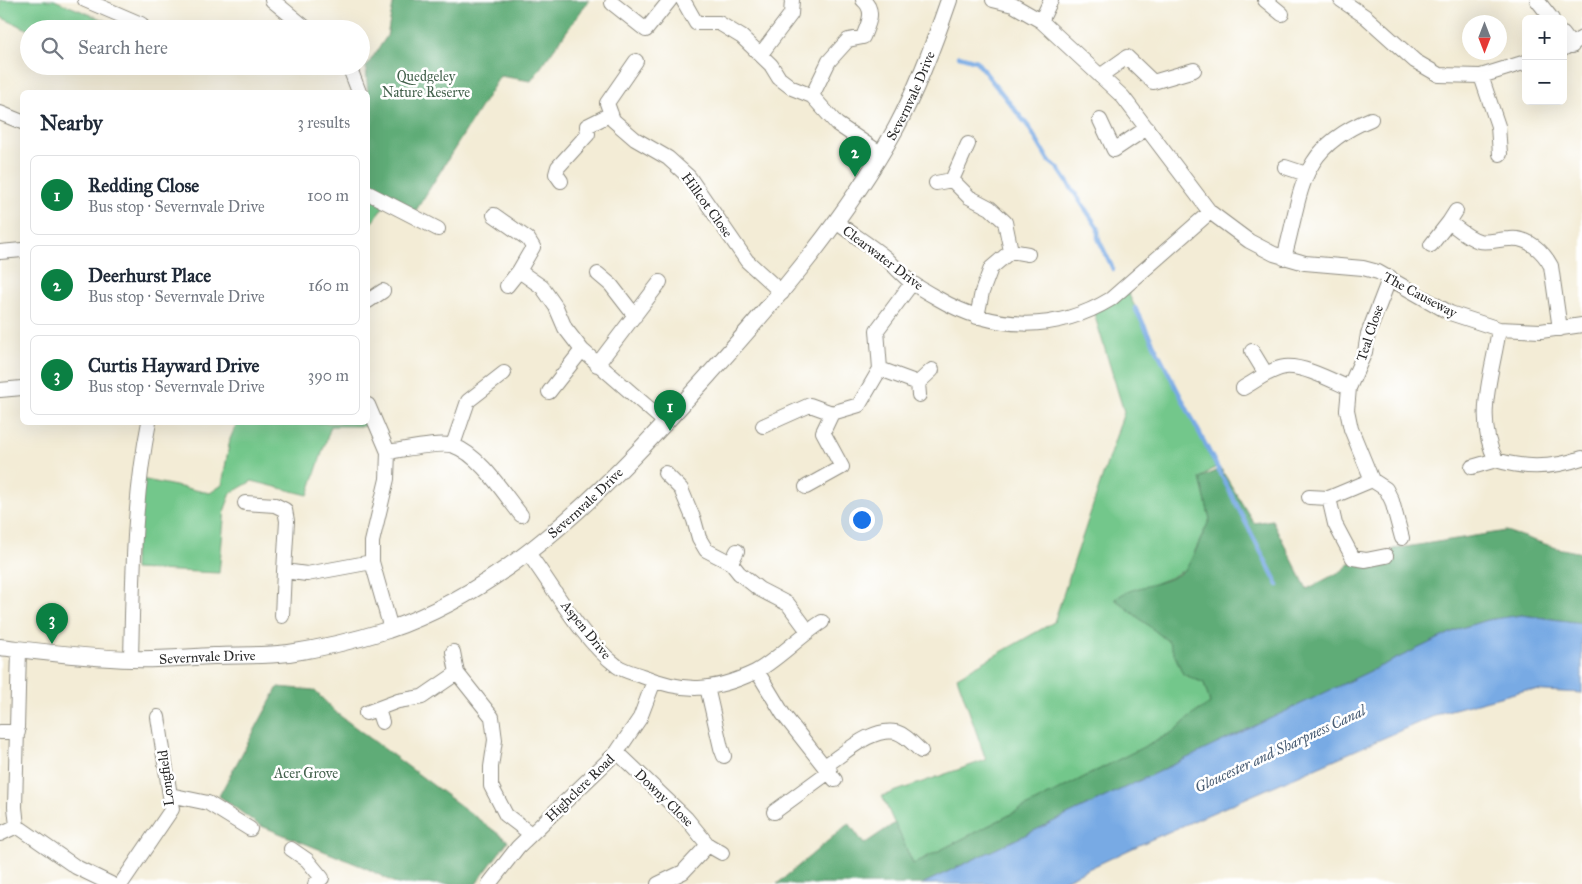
<!DOCTYPE html>
<meta charset="utf-8">
<style>
:root{--surface:#fff;--page:#f2f2f3;--text:#1f2937;--muted:#747a83;--line:#e0e1e3;--accent:#0b8043}
body{margin:0;font-family:"IM FELL Great Primer",serif;background:var(--page);color:var(--text)}
.controls{position:absolute;right:15px;top:15px;display:grid;overflow:hidden;border-radius:8px;box-shadow:0 5px 20px #0002}
.controls button{width:45px;height:45px;display:grid;place-items:center;padding:0;border:0;border-bottom:1px solid var(--line);background:var(--surface);color:var(--text);font:25px sans-serif}
.compass{position:absolute;left:1462px;top:15px;width:45px;height:45px;border-radius:50%;background:var(--surface);box-shadow:0 5px 20px #0002;rotate:180deg}
.you{position:absolute;left:861px;top:519px;width:18px;height:18px;margin:-12px;border:4px solid #fff;border-radius:50%;background:#1a73e8;box-shadow:0 0 0 8px #1a73e833}
.badge{display:grid;place-items:center;width:32px;height:32px;border-radius:50%;background:var(--accent);color:#fff;font-size:16px;font-weight:700}
.pin{position:absolute;translate:-50% -41px;filter:drop-shadow(0 1px 2px #0008)}
.pin::after{content:'';position:absolute;top:26px;width:18px;height:15px;background:inherit;clip-path:polygon(0 0,100% 0,50% 100%)}
.list{margin:0;padding:0;list-style:none}
h2{display:flex;justify-content:space-between;align-items:center;height:65px;margin:0;padding:0 20px;font-size:21px}
h2 small{font-size:16px;font-weight:400;color:var(--muted)}
.list li{display:grid;grid-template-columns:32px 1fr auto;gap:15px;align-items:center;box-sizing:border-box;height:80px;margin:0 10px 10px;padding:0 10px;border:1px solid var(--line);border-radius:8px}
.list b{display:block;font-size:19px;white-space:nowrap}
.list p{margin:0;font-size:16px;white-space:nowrap;color:var(--muted)}
.list em{font-size:16px;font-style:normal;color:var(--muted)}
.icon{flex:none;width:28px;height:28px;fill:none;stroke:currentColor;stroke-width:2;stroke-linecap:round;stroke-linejoin:round}
.map{position:relative;flex:none;width:1582px;height:884px;overflow:hidden}
.search{position:absolute;background:var(--surface);box-shadow:0 5px 20px #0002;left:20px;top:20px;width:350px;height:55px;display:flex;align-items:center;gap:12px;box-sizing:border-box;padding:0 18px;border-radius:28px;color:var(--muted);font-size:19px}
.panel{position:absolute;background:var(--surface);box-shadow:0 5px 20px #0002;left:20px;top:90px;width:350px;height:335px;border-radius:8px}
.map>svg:first-child{display:block}
.green{fill:#73c78b;stroke:#4f795b}
.forest{fill:#5eac77;stroke:#446c51}
.water{fill:#78aae4;stroke:#526a88}
.lines{fill:none;stroke-linecap:round;stroke-linejoin:round}
.stream{stroke:#78aae4;stroke-width:4.5}
.minor-casing{stroke:#8f8c80;stroke-width:16}
.tertiary-casing{stroke:#8f8c80;stroke-width:18}
.minor{stroke:#fff;stroke-width:14}
.tertiary{stroke:#fff;stroke-width:16}
.labels{text-anchor:middle;dominant-baseline:central;stroke-width:5;stroke-linejoin:round;paint-order:stroke}
.park-label{font-size:14px;fill:#44624d;stroke:#fff}
.street-label{font-size:14px;fill:#2b2b2b;stroke:#fff}
.water-label{font-size:15px;font-style:italic;fill:#4a5e75;stroke:#fff}
</style>
<div class="map">
<svg width="1582" height="884" viewBox="0 0 1582 884">
<rect width="100%" height="100%" fill="#fff"/>
<filter id="ink" filterUnits="userSpaceOnUse"><feTurbulence type="fractalNoise" baseFrequency=".02" numOctaves="2"/><feDisplacementMap in="SourceGraphic" scale="10" xChannelSelector="R" yChannelSelector="G"/><feConvolveMatrix kernelMatrix="1 2 1 2 8 2 1 2 1" color-interpolation-filters="sRGB"/></filter>
<filter id="wash" filterUnits="userSpaceOnUse"><feTurbulence type="fractalNoise" baseFrequency=".0096" numOctaves="4" result="noise"/><feDisplacementMap in="SourceGraphic" scale="20" xChannelSelector="R" yChannelSelector="G"/><feGaussianBlur stdDeviation="1.12" result="paint"/><feColorMatrix in="noise" values="0 0 0 0 0 0 0 0 0 0 0 0 0 0 0 0 0 1.4 0 .05"/><feComposite in="paint" operator="in"/></filter>
<g filter="url(#wash)">
<rect width="100%" height="100%" fill="#f3ecd6"/>
<!-- green -->
<path class="green" d="M0,0H54L126,29L29,30L0,17Z
M368,193L387,202L368,228Z
M1125,287L1216,467L1200,478L1210,519L1187,568L1172,577L1115,599L1169,642L1183,674L1204,683L1210,703L1191,716L1175,731L913,864L882,796L986,760L957,677L1054,622L1124,412L1093,310Z
M237,423H366L368,426H331L308,495L252,481L231,493L225,509L219,573L134,569L136,478L210,493L222,485L230,439Z"/>
<!-- forest -->
<path class="forest" d="M394,0H589L531,81L500,76L415,212L368,187L369,114L366,67L387,36Z
M1221,469L1254,523L1272,520L1307,589L1343,570L1349,564L1390,559L1393,549L1506,531L1557,548L1582,553V623L1522,615L1487,620L1461,628L922,884H777L849,823L864,844L895,823L913,864L1175,731L1191,716L1210,703L1204,683L1183,674L1169,642L1115,599C1135,583 1169,587 1186,568C1191,563 1205,529 1210,519L1200,478Z
M278,687L314,690L339,715L508,841L476,884H397L366,868L259,825L219,796Z"/>
<!-- water -->
<path class="water" d="M1522,615L1582,623V693L1526,690L1443,712L1150,840L1056,884H922L1461,628L1487,620Z"/>
<g class="lines">
<!-- stream -->
<path class="stream" d="M959,56L976,61L1028,126L1049,161L1058,168L1098,228V238L1113,269
M1135,308L1278,585"/>
</g>
</g>
<g filter="url(#ink)">
<g class="lines">
<defs>
<path id="minor" d="M85,0L141,24
M272,0L307,29
M683,0L696,23H719L742,37L771,65L779,78L792,88L812,96L837,124L880,153
M993,0L1013,5L1041,21L1123,97L1210,212L1249,241L1274,254L1305,263L1363,268L1378,272L1450,313L1499,329L1541,331L1582,325
M1265,0L1282,14
M1341,0L1366,17L1415,61L1439,75L1481,76L1526,62
M1537,0L1552,19
M612,3L646,30L670,0
M1041,21L1051,0
M1563,34L1572,46
M1563,49L1582,38
M761,54L791,14L792,0
M636,61L607,103L613,120L635,139L668,158L689,177L747,261L782,293
M349,66L359,92
M1100,76L1127,57L1153,82L1194,70
M1481,76L1498,126L1500,154
M812,96L829,61L848,40L863,37C868,24 876,11 863,0
M0,113L22,122
M1100,120L1114,150L1147,128
M968,144L952,180L969,197L990,208L1005,222L1011,251L991,268L982,292L977,317
M1285,167L1306,174
M561,181L556,174L558,167L588,134L587,126L611,114
M936,183L952,180
M368,193L438,229
M494,215L528,239L533,247L519,271L507,286
M836,222C852,234 870,245 886,258C894,266 902,275 911,282C919,288 928,293 937,298C993,331 1055,333 1111,299L1210,212
M1449,222L1456,211
M1431,245L1449,222C1457,228 1468,238 1479,241C1489,243 1499,239 1510,239C1528,237 1543,251 1551,266L1560,329
M1011,251L1028,254
M0,252L22,250
M1284,258C1303,190 1297,149 1371,119
M519,271L542,287L556,307L565,328L582,350L666,423
M598,274L611,285L635,316
M368,301L383,291
M1499,329C1493,372 1474,418 1496,460C1525,469 1554,468 1582,458
M1252,351L1266,374
M597,365L660,282
M880,369L918,383L919,395
M918,383L932,370
M1243,388C1256,381 1270,369 1285,367C1303,365 1333,381 1349,388
M0,390L22,388
M549,392L582,350
M368,405L388,452L387,479L372,542V562L391,629
M763,426L810,405L832,413L859,405L880,369L877,330L912,283
M453,445L468,401L504,373
M388,452C404,450 440,441 454,446C480,455 504,494 521,515
M1472,467L1496,460
M665,473L681,489L694,520L699,538L706,550L731,563L739,573L759,589L788,604L808,631
M1372,480L1386,489L1392,501L1402,538
M806,487L842,467L823,432L832,413
M1309,497L1329,498
M245,503L275,505L285,510L287,521L284,571L307,574L372,562
M528,553C555,589 581,639 617,666C624,671 634,673 642,676C684,693 713,692 755,672C775,662 801,635 822,622
M1386,556L1366,560L1353,558L1335,524L1329,498L1372,480L1351,429L1347,410L1349,388L1365,352L1368,334L1390,277
M731,563L737,551
M282,616L284,571
M19,650L15,807L17,826L76,867L111,884
M453,652L457,673L492,717L495,740L491,767V786L506,815L531,834
M131,659C133,580 133,501 149,422
M757,671L783,714L835,780
M707,687L721,748L724,756
M378,710L382,722
M366,713L398,701L422,697L457,673
M0,732H18
M617,752L686,818L708,845L722,853
M826,765C845,753 872,727 896,732C906,735 913,744 921,751
M170,795L208,803L250,829
M774,812L830,771
M0,834L17,826
M291,849L307,860L322,878L315,884
M121,884L172,809L158,717
M489,884L518,847L617,752L640,718L654,681
M658,884L683,872L708,845"/>
<g id="tertiary">
<path id="s1" d="M0,647C43,652 88,658 132,659C159,660 187,657 214,656C239,655 265,656 289,653C323,648 356,640 388,630C522,584 622,471 714,369C781,294 847,217 896,128C918,87 934,44 949,0"/>
</g>
</defs>
<!-- minor casing -->
<use href="#minor" class="minor-casing"/>
<!-- tertiary casing -->
<use href="#tertiary" class="tertiary-casing"/>
<!-- minor -->
<use href="#minor" class="minor"/>
<!-- tertiary -->
<use href="#tertiary" class="tertiary"/>
</g>
</g>
<g class="labels">
<!-- park labels -->
<g class="park-label">
<text x="426" y="76">Quedgeley<tspan x="426" dy="16">Nature Reserve</tspan></text>
<text x="306" y="773">Acer Grove</text>
</g>
<!-- street labels -->
<g class="street-label">
<text stroke="none"><textPath href="#s1" startOffset="1152">Severnvale Drive</textPath></text>
<text transform="translate(707 205) rotate(54)">Hillcot Close</text>
<text transform="translate(883 258) rotate(37)">Clearwater Drive</text>
<text transform="translate(1420 295) rotate(28)">The Causeway</text>
<text transform="translate(1370 333) rotate(-72)">Teal Close</text>
<text stroke="none"><textPath href="#s1" startOffset="628">Severnvale Drive</textPath></text>
<text transform="translate(586 630) rotate(51)">Aspen Drive</text>
<text stroke="none"><textPath href="#s1" startOffset="208">Severnvale Drive</textPath></text>
<text transform="translate(166 778) rotate(-97)">Longfield</text>
<text transform="translate(580 788) rotate(-44)">Highclere Road</text>
<text transform="translate(664 798) rotate(44)">Downy Close</text>
</g>
<!-- water labels -->
<g class="water-label">
<text transform="translate(1280 749) rotate(-25)">Gloucester and Sharpness Canal</text>
</g>
</g>
</svg>
<div class="controls">
<button>+</button>
<button>−</button>
</div>
<svg class="compass" viewBox="-18 -18 36 36"><path d="M0-13l5 13h-10z" fill="#e53935"/><path d="M0 13l5-13h-10z" fill="#747a83"/></svg>
<div class="you"></div>
<div class="pin badge" style="left:670px;top:431px">1</div>
<div class="pin badge" style="left:855px;top:177px">2</div>
<div class="pin badge" style="left:52px;top:644px">3</div>
<div class="search"><svg class="icon" aria-label="search" viewBox="0 0 24 24"><circle cx="10" cy="10" r="6"/><path d="M15 15l6 6"/></svg>Search here</div>
<section class="panel">
<h2>Nearby<small>3 results</small></h2>
<ul class="list">
<li><span class="badge">1</span><div><b>Redding Close</b><p>Bus stop · Severnvale Drive</p></div><em>100 m</em></li>
<li><span class="badge">2</span><div><b>Deerhurst Place</b><p>Bus stop · Severnvale Drive</p></div><em>160 m</em></li>
<li><span class="badge">3</span><div><b>Curtis Hayward Drive</b><p>Bus stop · Severnvale Drive</p></div><em>390 m</em></li>
</ul>
</section>
</div>
